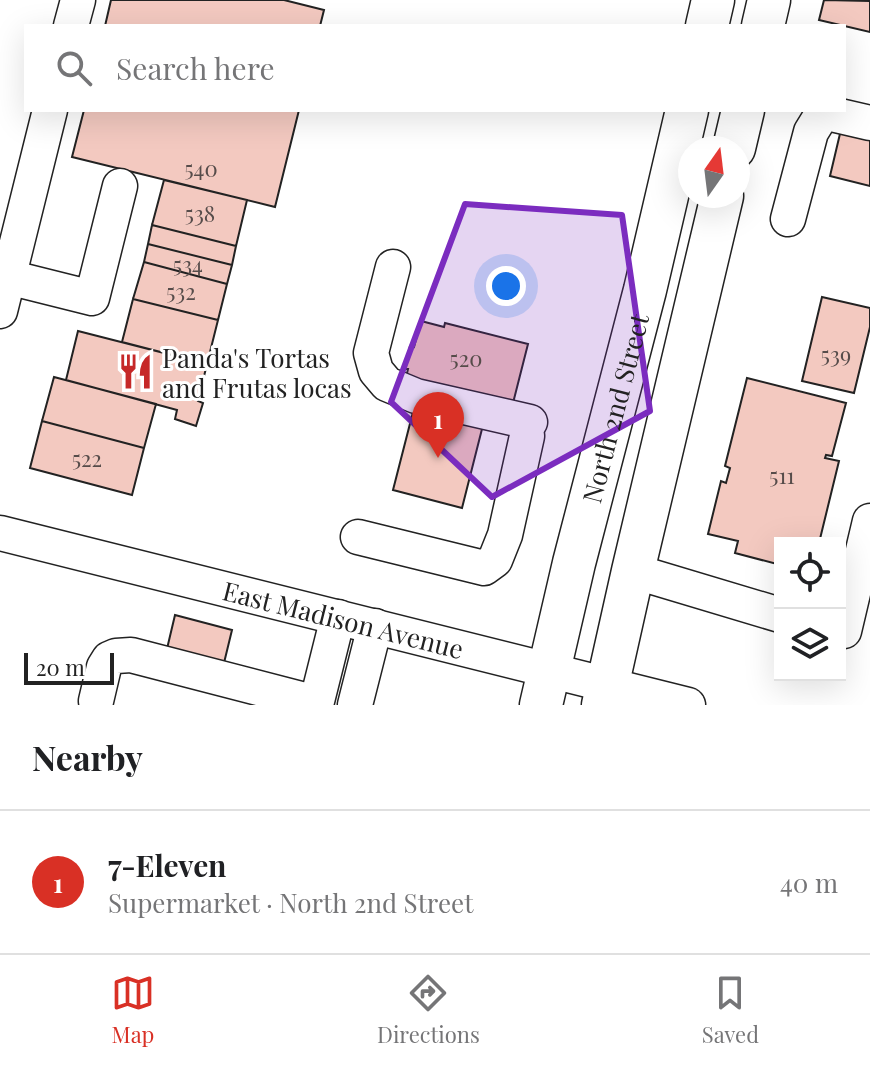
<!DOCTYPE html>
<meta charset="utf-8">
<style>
:root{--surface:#fff;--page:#f6f6f6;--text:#202124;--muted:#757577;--line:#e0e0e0;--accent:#d93025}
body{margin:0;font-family:"Playfair Display",serif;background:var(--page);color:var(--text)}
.controls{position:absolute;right:24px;bottom:24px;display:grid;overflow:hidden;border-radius:0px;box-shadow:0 8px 32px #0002}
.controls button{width:72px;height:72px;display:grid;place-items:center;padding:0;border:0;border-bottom:2px solid var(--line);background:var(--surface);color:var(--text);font:40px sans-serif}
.compass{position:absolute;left:678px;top:136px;width:72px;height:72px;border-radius:50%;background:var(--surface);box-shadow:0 8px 32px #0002;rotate:14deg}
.scale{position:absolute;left:24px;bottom:20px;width:90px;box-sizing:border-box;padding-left:8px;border:4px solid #222;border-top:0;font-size:22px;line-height:28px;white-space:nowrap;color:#222;-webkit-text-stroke:6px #fff;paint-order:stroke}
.you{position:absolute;left:506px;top:286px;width:28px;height:28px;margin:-20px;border:6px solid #fff;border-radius:50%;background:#1a73e8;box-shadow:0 0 0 12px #1a73e833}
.badge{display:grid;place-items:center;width:52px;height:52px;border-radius:50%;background:var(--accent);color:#fff;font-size:26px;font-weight:700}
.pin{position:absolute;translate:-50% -66px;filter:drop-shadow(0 2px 4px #0008)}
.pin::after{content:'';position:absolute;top:42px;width:28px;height:24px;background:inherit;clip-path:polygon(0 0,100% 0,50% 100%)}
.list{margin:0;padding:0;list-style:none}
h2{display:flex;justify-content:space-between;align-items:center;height:104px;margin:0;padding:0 32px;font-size:34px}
h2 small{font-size:26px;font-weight:400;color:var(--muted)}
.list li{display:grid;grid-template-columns:52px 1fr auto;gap:24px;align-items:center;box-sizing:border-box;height:144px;padding:0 32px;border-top:2px solid var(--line)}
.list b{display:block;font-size:30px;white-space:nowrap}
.list p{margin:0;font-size:26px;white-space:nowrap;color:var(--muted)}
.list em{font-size:26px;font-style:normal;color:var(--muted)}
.icon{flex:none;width:44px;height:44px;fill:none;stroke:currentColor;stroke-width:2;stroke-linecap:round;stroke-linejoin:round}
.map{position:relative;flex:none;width:870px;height:705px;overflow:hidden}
.search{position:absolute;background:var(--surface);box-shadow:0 8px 32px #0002;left:24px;right:24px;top:24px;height:88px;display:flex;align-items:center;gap:20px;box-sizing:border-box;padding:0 28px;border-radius:0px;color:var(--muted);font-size:30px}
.sheet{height:248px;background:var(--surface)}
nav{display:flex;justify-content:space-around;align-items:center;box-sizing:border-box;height:112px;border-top:2px solid var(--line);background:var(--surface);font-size:22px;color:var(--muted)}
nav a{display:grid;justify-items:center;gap:4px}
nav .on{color:var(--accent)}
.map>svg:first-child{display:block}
.building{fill:#f3c9c0;stroke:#222;stroke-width:2}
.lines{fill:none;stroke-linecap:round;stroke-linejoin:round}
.minor-casing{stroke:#222;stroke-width:37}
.major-casing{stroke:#222;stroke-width:45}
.minor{stroke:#fff;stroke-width:34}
.major{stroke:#fff;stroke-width:42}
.marked{fill:#7b2cbf;fill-opacity:0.2;stroke:#7b2cbf;stroke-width:6;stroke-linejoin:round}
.labels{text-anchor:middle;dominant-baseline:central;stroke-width:6;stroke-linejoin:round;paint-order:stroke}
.number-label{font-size:22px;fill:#564c4a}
.poi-label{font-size:26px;fill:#222;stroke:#fff;text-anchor:start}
.street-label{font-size:26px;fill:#222;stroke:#fff}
</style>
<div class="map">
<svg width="870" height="705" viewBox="0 0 870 705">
<rect width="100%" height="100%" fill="#fff"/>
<!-- building -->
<path class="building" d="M111,0H284L324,10L320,26H105Z
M824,0L870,1V32L819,20Z
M84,110H299L275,207L72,157Z
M843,121L870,128V186L830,176Z
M164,180L247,200L236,246L152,225Z
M152,225L236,246L232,265L148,244Z
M148,244L232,265L227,284L144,262Z
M144,262L227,284L218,320L133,299Z
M822,297L870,308V327L854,393L802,381Z
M133,299L218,320L207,364L122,342Z
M421,321L444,327L445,323L528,344L512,407L405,382L408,369H405L410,346L414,347Z
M78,331L207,364L198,401L203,403L196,426L175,419L177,410L66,380Z
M54,377L156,404L144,448L42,421Z
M747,378L846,403L832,456L826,455L825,458L839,461L819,543L806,539L805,543H780L777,564L735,553L738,541L708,534L721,481L726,483L730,468L725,466Z
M414,408L483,425L462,508L393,490Z
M42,421L144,448L132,495L30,468Z
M175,615L232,630L223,667L166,653Z"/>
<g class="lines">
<defs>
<g id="minor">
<path d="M71,26L78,0"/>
<path d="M788,219L811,132L819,119L827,113L870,123"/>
<path d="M393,267L371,353L376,371L387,384L416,396L530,422"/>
<path d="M8,277L92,298L120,186"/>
<path d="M0,311L50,110"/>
<path id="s1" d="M0,533L688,705"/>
<path d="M358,537L484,568L495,560L505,535L527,436"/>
<path d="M633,571L780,615"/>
<path d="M844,631L870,521"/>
<path d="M96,701L104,667L109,659L116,656L131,655L316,703"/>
<path d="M316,705L338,617"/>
<path d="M355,705L375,626"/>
</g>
<g id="major">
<path d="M707,26L713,0"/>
<path d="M763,26L769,0"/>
<path d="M734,148L743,110"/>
<path id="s2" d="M541,705L574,563L645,290L687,110"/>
<path d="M603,705L633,571L722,196"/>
</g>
</defs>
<!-- minor casing -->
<use href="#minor" class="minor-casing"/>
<!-- major casing -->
<use href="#major" class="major-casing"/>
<!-- minor -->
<use href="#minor" class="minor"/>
<!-- major -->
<use href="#major" class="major"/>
</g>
<!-- marked area -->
<path class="marked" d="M465,204L622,215L650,411L492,497L391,402Z"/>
<!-- icons -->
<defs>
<symbol id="restaurant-bare" viewBox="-9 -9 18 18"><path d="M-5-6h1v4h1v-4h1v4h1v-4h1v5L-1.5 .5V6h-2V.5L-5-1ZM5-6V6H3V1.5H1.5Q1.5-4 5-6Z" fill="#c62828" stroke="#fff" stroke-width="2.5" paint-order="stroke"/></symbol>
</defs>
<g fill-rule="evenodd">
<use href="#restaurant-bare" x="110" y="346" width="51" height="51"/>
</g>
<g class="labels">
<!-- number labels -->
<g class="number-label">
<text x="201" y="168">540</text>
<text x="200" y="213">538</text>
<text x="188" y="264">534</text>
<text x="181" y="291">532</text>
<text x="836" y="354">539</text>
<text x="466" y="358">520</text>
<text x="87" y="458">522</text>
<text x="782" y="475">511</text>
</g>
<!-- poi labels -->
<g class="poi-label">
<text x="162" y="357">Panda's Tortas<tspan x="162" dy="30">and Frutas locas</tspan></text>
</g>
<!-- street labels -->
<g class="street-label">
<text stroke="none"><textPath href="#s2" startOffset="306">North 2nd Street</textPath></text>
<text stroke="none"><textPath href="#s1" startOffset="354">East Madison Avenue</textPath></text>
</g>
</g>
</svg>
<div class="controls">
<button><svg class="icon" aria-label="locate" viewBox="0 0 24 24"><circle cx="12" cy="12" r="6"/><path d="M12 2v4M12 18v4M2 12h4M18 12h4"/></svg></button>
<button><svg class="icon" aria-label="layers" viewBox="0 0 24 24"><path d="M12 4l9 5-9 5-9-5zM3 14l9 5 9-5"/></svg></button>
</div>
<svg class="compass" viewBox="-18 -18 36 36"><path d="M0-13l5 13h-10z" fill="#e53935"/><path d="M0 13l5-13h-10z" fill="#757577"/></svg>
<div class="scale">20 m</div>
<div class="you"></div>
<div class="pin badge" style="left:438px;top:458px">1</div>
<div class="search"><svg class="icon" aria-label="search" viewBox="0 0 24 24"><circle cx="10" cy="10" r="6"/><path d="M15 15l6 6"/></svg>Search here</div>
</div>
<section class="sheet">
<h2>Nearby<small></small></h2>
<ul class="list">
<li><span class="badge">1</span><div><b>7-Eleven</b><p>Supermarket · North 2nd Street</p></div><em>40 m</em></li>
</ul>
</section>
<nav>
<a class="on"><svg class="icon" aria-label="map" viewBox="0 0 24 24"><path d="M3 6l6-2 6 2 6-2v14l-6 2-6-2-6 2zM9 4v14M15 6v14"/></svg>Map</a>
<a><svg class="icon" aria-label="directions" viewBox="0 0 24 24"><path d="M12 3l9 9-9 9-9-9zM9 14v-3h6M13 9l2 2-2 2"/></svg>Directions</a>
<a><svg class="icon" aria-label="saved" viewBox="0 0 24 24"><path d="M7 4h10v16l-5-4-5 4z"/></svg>Saved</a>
</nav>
